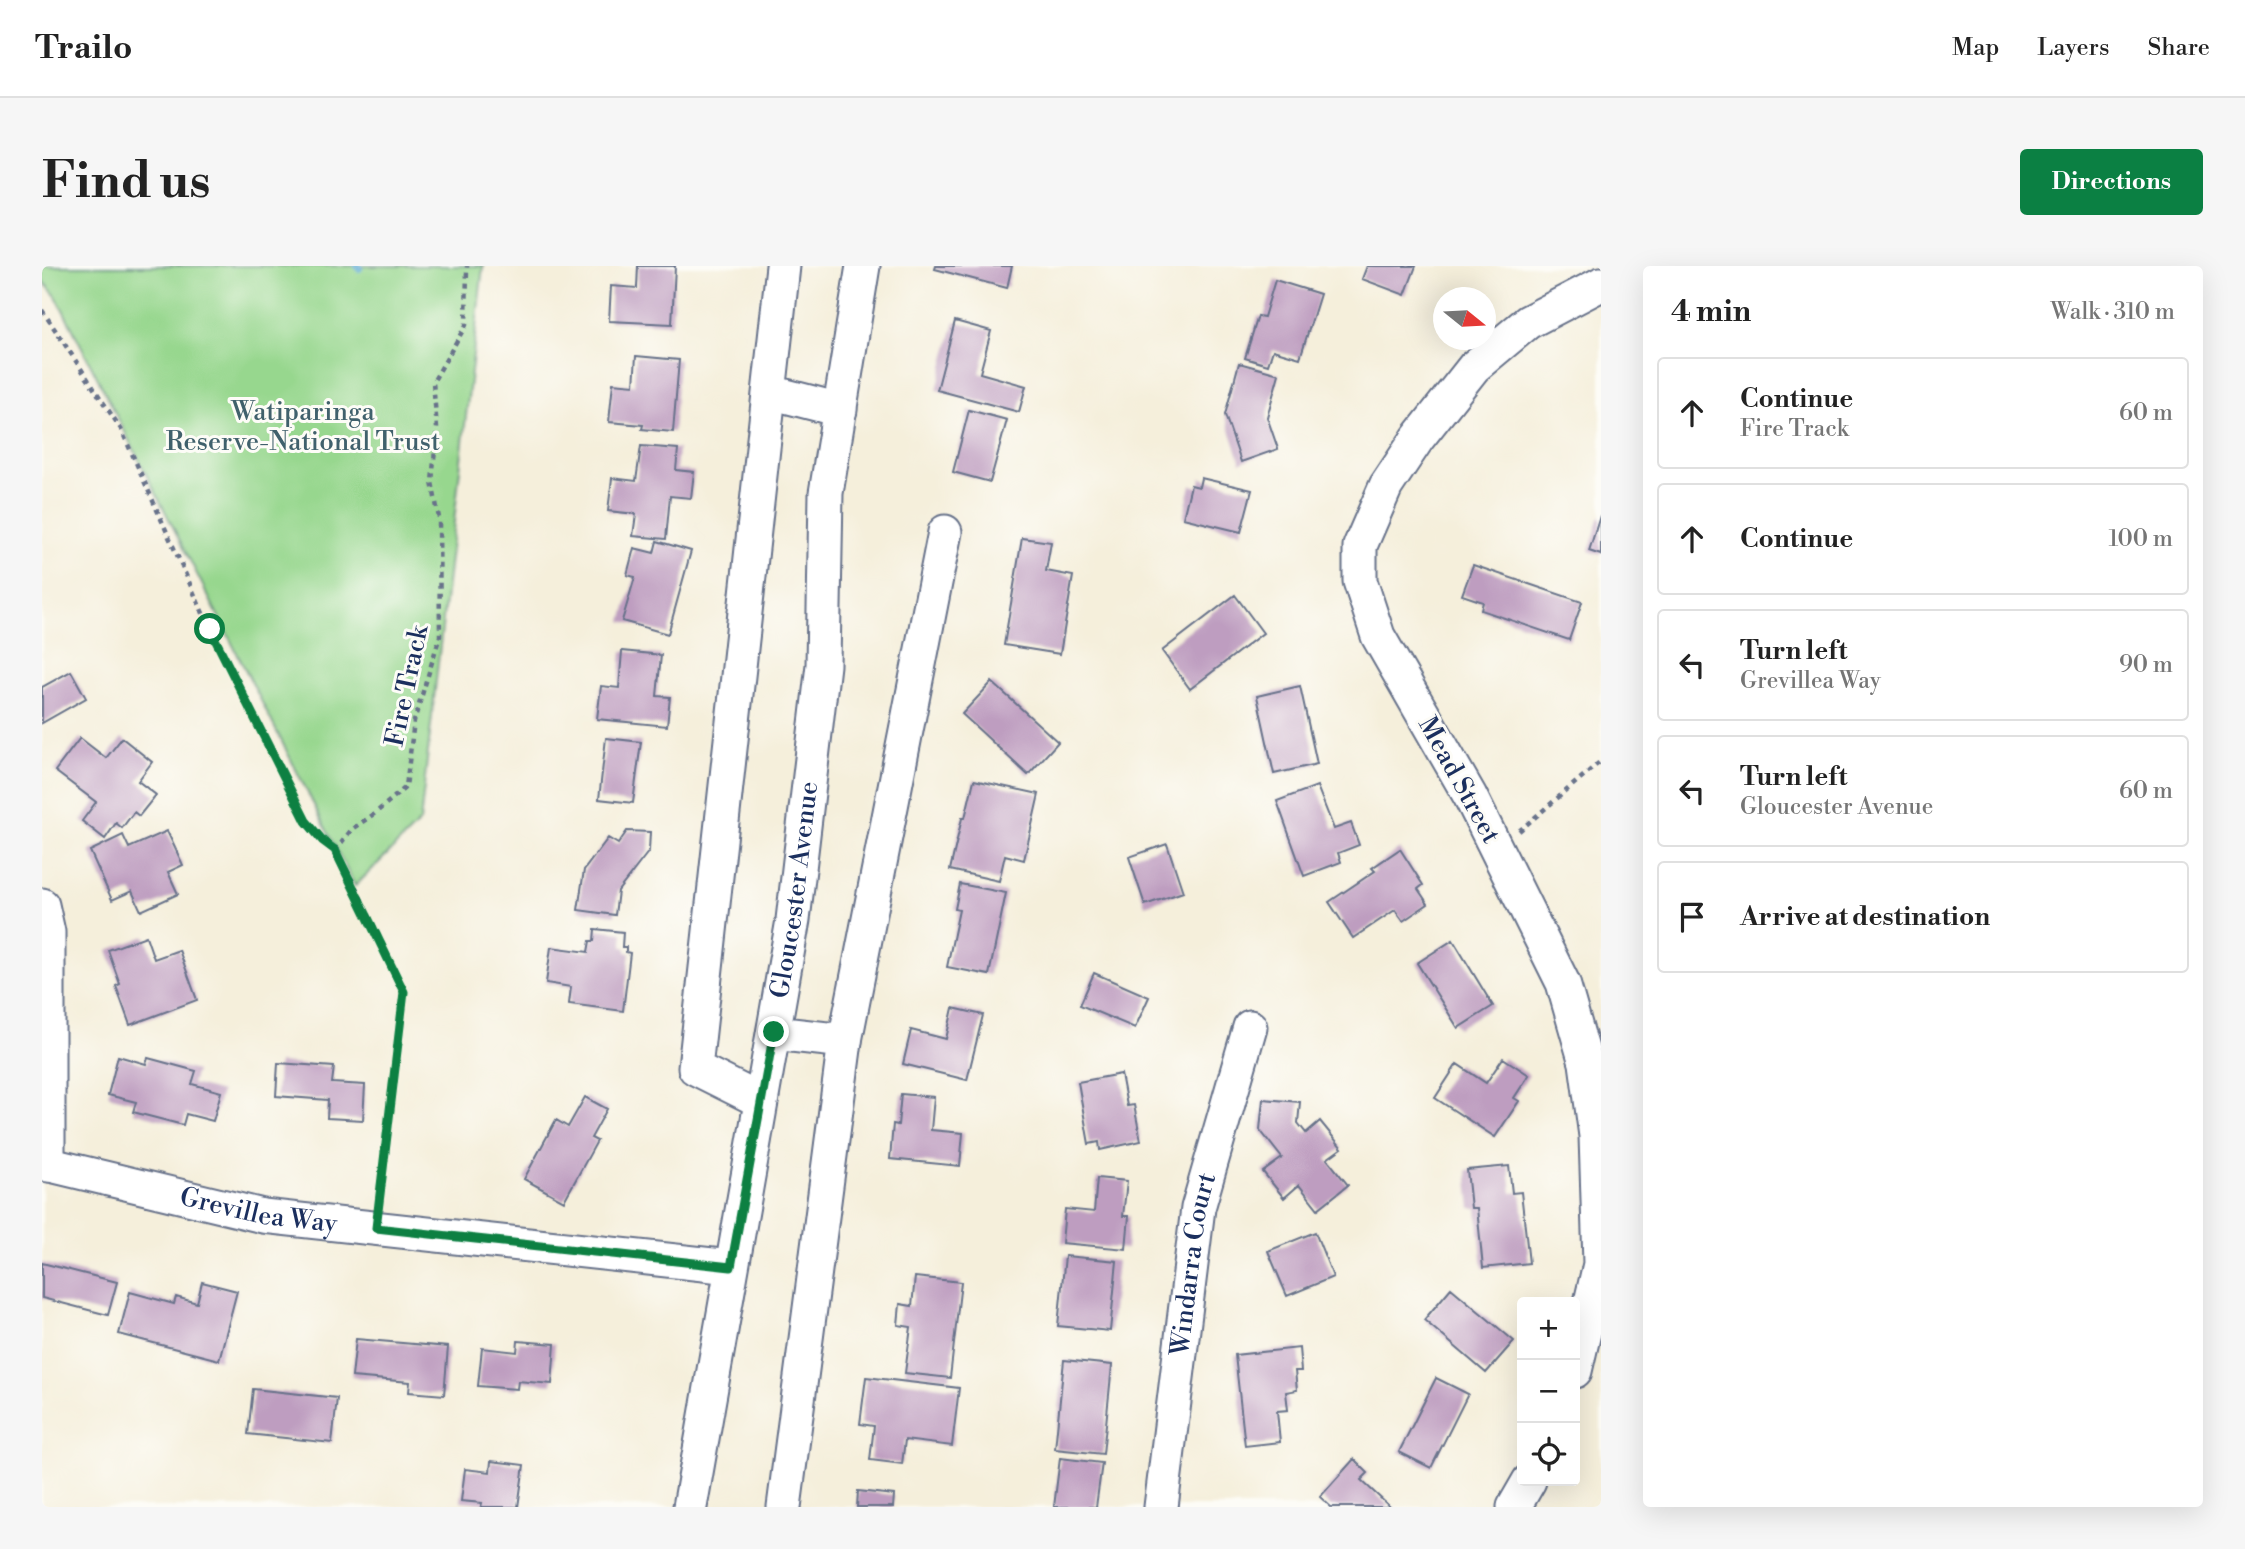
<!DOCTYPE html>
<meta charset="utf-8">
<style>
:root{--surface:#fff;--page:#f6f6f6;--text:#222;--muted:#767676;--line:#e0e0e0;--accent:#0b8043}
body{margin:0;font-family:"Libre Bodoni",serif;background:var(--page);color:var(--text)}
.controls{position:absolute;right:21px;bottom:21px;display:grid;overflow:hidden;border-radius:7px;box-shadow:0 7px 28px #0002}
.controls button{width:63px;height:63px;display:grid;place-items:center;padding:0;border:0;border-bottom:2px solid var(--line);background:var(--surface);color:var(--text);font:35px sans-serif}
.compass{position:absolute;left:1391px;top:21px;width:63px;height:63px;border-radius:50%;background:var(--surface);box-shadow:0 7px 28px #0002;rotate:108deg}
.stop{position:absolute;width:21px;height:21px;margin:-16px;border:5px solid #0b8043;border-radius:50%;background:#fff}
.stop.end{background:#0b8043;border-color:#fff;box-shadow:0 2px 7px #0008}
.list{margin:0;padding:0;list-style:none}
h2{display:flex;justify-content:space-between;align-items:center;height:91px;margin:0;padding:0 28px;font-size:30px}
h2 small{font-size:23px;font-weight:400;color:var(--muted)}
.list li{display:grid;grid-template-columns:46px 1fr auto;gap:21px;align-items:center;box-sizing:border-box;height:112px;margin:0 14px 14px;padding:0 14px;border:2px solid var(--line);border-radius:7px}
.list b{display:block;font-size:26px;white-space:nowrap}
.list p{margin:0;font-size:23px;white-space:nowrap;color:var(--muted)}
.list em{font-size:23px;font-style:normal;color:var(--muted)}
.icon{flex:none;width:38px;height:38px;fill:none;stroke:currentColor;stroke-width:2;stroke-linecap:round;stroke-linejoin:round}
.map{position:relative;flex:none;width:1559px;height:1241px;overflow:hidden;border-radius:7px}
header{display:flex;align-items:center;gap:42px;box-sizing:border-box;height:98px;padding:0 35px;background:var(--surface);border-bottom:2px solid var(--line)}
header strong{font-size:33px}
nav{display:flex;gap:38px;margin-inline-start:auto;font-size:24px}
.intro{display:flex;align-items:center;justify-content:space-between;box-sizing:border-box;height:168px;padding:0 42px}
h1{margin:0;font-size:49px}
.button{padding:18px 32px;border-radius:7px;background:var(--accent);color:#fff;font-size:24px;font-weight:700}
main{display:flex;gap:42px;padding:0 42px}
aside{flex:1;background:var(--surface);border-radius:7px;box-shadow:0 7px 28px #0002}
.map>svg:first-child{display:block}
.green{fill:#97d78e;stroke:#598376;stroke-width:2}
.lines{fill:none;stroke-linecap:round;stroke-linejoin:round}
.stream{stroke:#5aa9d4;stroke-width:8}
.building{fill:#be9dc0}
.minor-casing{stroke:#67728a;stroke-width:37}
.path{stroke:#67728a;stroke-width:4.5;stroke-dasharray:5 5;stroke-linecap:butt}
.minor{stroke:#fff;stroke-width:33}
.route{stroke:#0b8043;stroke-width:9}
.labels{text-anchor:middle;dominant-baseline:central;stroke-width:6;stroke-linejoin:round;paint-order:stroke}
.park-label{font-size:26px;fill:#40616c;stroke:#fdfcf7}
.street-label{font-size:26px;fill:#1b2f5e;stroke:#fdfcf7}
</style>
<header>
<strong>Trailo</strong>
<nav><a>Map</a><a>Layers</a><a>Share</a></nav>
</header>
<div class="intro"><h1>Find us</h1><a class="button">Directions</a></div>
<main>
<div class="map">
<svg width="1559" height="1241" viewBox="0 0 1559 1241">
<rect width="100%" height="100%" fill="#fdfcf7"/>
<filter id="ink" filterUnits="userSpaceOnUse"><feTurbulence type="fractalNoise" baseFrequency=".0143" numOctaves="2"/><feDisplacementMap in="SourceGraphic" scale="14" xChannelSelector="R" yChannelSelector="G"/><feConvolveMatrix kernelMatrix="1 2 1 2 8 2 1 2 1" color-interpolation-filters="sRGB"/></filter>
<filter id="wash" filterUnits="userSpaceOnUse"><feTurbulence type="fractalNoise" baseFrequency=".00686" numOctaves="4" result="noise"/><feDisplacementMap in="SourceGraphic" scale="28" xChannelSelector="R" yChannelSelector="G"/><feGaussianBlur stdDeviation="1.57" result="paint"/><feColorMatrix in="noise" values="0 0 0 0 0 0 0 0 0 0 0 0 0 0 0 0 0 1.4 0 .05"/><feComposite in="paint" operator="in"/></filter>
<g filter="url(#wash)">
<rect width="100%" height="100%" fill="#f5efdb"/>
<!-- green -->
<path class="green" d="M0,0H441L378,556L313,620L14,30L0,14Z"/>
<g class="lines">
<!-- stream -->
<path class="stream" d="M316,0L317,2"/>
</g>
<g id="blocks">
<!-- building -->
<path class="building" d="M596,0H633L630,58L567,55L569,20L595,22Z
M894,0H970L965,22L893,3Z
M1325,0H1374L1363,29L1320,13Z
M1233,14L1278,28L1258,92L1231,84L1226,99L1203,92L1216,50L1222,51Z
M913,55L949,65L938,107L984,120L977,146L895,124Z
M594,90L637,94L631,166L600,163L601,159L567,156L571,117L592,119Z
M1197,97L1237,108L1225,151L1236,183L1199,196L1183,149Z
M927,144L965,154L948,216L911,206Z
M599,180L636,183L634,204L652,206L649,232L628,230L624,273L591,270L594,248L566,245L570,212L594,215Z
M1159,212L1210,224L1199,266L1141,252L1149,219L1157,221Z
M1558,250H1559V289L1547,285Z
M980,272L1009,276L1004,305L1031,310L1018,388L962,379Z
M615,275L649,285L626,368L580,355L593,311L585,309L592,282L612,287Z
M1431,299L1540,336L1527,374L1439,344L1441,336L1420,329Z
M1193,329L1221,367L1148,423L1120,385Z
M580,385L619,389L615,430L628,431L625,460L555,453L559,420L577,422Z
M29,405L44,432L0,457V421Z
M950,416L1016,476L986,509L920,448Z
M1258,420L1275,498L1232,508L1215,430Z
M38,472L64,492L80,472L110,496L96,515L114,529L97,550L92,546L80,562L74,557L63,573L40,555L54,536L13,505Z
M564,472L599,476L591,537L557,533Z
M932,514L997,528L982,594L963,589L957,615L908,604L920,552H923Z
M1275,520L1292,563L1309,557L1317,579L1296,587L1299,596L1262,610L1235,535Z
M125,565L141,599L126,606L136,628L99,645L90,625L70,634L48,585L81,569L87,582Z
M585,565L608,566L607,585L576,625L573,649L536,644L542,604L566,572L576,578Z
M1125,578L1141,626L1103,639L1087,591Z
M1358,583L1381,619L1376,623L1386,638L1361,655L1353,644L1311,672L1287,636L1333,605L1330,602Z
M918,618L964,627L947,709L905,701L917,644L913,643Z
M553,663L581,666L580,681H584V686L588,687L581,745L527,738L529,721L504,717L509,681L546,686L548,675H552Z
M104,670L112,693L137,684L155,734L88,759L74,720L78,718L66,684Z
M1411,674L1451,740L1416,762L1375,697Z
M1052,707L1107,731L1093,762L1038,739Z
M911,742L941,749L925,814L861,798L869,764L904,773Z
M76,790L104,798L106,792L154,805L150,818L179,826L171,855L144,848L141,859L91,846L94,836L66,829Z
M1461,792L1487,809L1472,832L1477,835L1453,871L1393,832L1415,798L1444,817Z
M236,797L292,801L290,817L323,819L321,854L285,852L286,834L234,830Z
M1079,808L1085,840L1092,839L1099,875L1058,884L1057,876L1047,878L1036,816Z
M859,828L892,831L889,864L921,867L918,900L848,893L851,858L856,859Z
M543,831L565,843L549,872L555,875L522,935L482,913L514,854L526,861Z
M1221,833L1258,836L1256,857L1264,867L1278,855L1300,882L1285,893L1306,919L1276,943L1257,919L1242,932L1221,906L1240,892L1218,864Z
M1467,900L1470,927L1479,926L1487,997L1441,1002L1435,942H1429L1425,904Z
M1055,912L1085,915L1081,950H1087L1084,983L1020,977L1023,943L1052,946Z
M1273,966L1291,1011L1245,1030L1226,985Z
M1023,990L1075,995L1068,1065L1016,1060Z
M0,997L75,1016L66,1049L0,1032Z
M873,1011L919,1016L908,1112L863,1107L869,1061L856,1059L858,1038L870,1040Z
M160,1016L195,1025L177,1094L77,1068L88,1026L132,1038L134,1031L155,1037Z
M1409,1022L1472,1075L1444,1107L1382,1054Z
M314,1073L406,1081L402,1129L367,1126L368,1116L310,1111Z
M476,1075L513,1078L510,1118L476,1115L475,1123L436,1120L440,1082L475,1086Z
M1257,1082L1259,1105H1253L1255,1124L1244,1126L1246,1144L1235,1145L1238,1176L1203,1180L1193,1089Z
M1022,1094L1070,1099L1061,1188L1013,1183Z
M824,1111L917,1122L910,1180L863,1174L860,1198L828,1194L832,1160L818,1158Z
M1394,1112L1426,1128L1389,1202L1357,1186Z
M211,1123L295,1132L290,1177L206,1168Z
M1018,1192L1060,1197L1054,1241H1012Z
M1312,1193L1326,1207L1319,1214L1348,1241H1289L1278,1231Z
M449,1195L482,1199L476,1241H439L440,1237L419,1235L423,1203L448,1206Z
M816,1225L852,1229L851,1241H815Z"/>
</g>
</g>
<g filter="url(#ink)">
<use href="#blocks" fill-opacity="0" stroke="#67728a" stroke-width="2"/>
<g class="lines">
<defs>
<g id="minor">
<path d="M728,126L798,144"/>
<path d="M0,639L6,666V899"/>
<path d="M732,767L803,775"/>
<path d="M719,835L653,802L741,0"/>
<path id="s1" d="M0,897L221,950L689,1001"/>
<path d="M1533,1105L1558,998L1554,870L1544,797L1521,717L1428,530L1336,370L1318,315V280L1344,220L1376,172L1432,101L1486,56L1559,18"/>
<path id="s2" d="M648,1241L751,654L781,399L784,227L821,0"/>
<path d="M742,1241L803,775L903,266"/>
<path id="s3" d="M1119,1241L1156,942L1208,761"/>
<path d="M1472,1241L1487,1215"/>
</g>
</defs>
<!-- minor casing -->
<use href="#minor" class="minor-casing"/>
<!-- path -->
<path class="path" d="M0,44L79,163L168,363L264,555L280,575L293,585L313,620L362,726L337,935
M1477,565L1559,495
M293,585L310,563L332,548L364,521L372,455L398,370L397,252L390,216L395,162L391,116L424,59L425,0"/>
<!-- minor -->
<use href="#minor" class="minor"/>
</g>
</g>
<g class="lines" filter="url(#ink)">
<!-- route -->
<path class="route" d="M168,363L264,555L281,575L293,584L362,726L334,962L689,1001L732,766"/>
</g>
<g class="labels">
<!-- park labels -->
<g class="park-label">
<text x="261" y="146">Watiparinga<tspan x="261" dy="30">Reserve-National Trust</tspan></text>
</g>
<!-- street labels -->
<g class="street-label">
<text transform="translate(365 420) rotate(-78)">Fire Track</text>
<text transform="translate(1417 514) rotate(61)">Mead Street</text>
<text stroke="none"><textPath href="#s2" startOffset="626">Gloucester Avenue</textPath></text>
<text stroke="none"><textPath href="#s1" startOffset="222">Grevillea Way</textPath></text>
<text stroke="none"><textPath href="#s3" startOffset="245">Windarra Court</textPath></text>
</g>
</g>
</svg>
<div class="controls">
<button>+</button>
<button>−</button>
<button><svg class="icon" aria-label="locate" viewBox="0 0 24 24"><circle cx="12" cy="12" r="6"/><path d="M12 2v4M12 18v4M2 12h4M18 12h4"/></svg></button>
</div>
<svg class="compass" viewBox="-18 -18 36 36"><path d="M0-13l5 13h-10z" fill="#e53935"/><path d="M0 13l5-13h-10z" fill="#767676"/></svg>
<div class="stop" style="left:168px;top:363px"></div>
<div class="stop end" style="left:732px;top:766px"></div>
</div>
<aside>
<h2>4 min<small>Walk · 310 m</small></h2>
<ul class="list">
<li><svg class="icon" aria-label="ahead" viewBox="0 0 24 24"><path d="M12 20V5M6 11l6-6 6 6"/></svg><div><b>Continue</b><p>Fire Track</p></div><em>60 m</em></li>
<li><svg class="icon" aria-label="ahead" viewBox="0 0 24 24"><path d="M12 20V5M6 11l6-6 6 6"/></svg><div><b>Continue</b></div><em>100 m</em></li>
<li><svg class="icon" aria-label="left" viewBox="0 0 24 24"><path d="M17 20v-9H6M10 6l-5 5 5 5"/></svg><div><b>Turn left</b><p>Grevillea Way</p></div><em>90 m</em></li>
<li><svg class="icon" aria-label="left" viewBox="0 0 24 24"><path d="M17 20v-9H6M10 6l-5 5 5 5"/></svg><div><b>Turn left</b><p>Gloucester Avenue</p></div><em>60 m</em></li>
<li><svg class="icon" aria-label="arrive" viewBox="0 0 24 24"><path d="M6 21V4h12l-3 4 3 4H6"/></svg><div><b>Arrive at destination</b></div></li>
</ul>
</aside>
</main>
